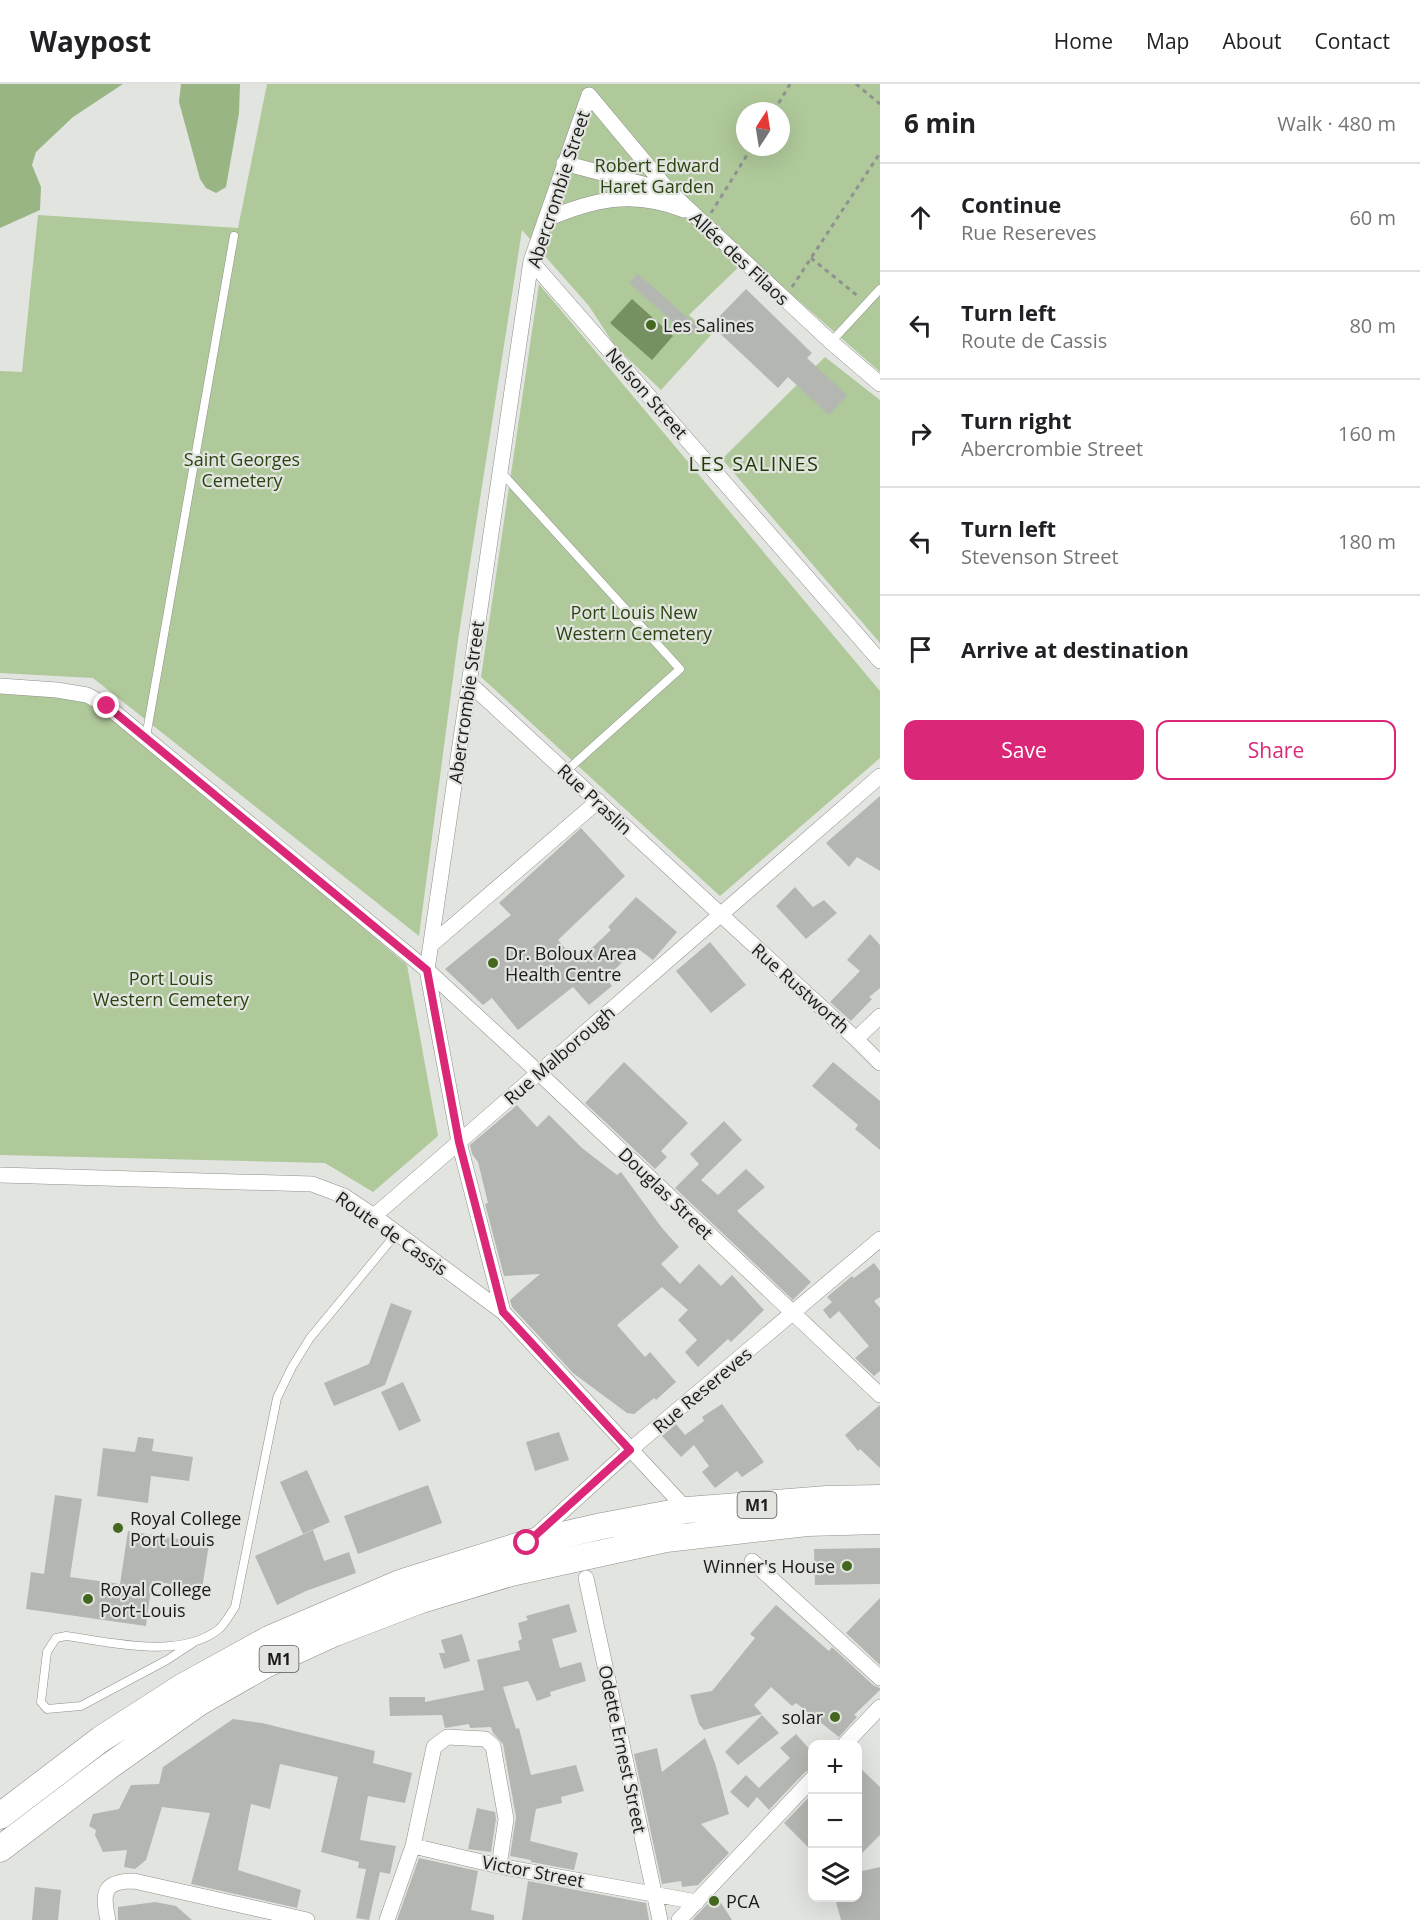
<!DOCTYPE html>
<meta charset="utf-8">
<style>
:root{--surface:#fff;--page:#f2f2f2;--text:#202124;--muted:#757577;--line:#e0e0e0;--accent:#db2777}
body{margin:0;font-family:"Open Sans",sans-serif;background:var(--page);color:var(--text)}
.controls{position:absolute;right:18px;bottom:18px;display:grid;overflow:hidden;border-radius:12px;box-shadow:0 6px 24px #0002}
.controls button{width:54px;height:54px;display:grid;place-items:center;padding:0;border:0;border-bottom:2px solid var(--line);background:var(--surface);color:var(--text);font:30px sans-serif}
.compass{position:absolute;left:736px;top:18px;width:54px;height:54px;border-radius:50%;background:var(--surface);box-shadow:0 6px 24px #0002;rotate:12deg}
.stop{position:absolute;width:18px;height:18px;margin:-14px;border:4px solid #db2777;border-radius:50%;background:#fff}
.stop.end{background:#db2777;border-color:#fff;box-shadow:0 2px 6px #0008}
.list{margin:0;padding:0;list-style:none}
h2{display:flex;justify-content:space-between;align-items:center;height:78px;margin:0;padding:0 24px;font-size:26px}
h2 small{font-size:20px;font-weight:400;color:var(--muted)}
.list li{display:grid;grid-template-columns:39px 1fr auto;gap:18px;align-items:center;box-sizing:border-box;height:108px;padding:0 24px;border-top:2px solid var(--line)}
.list b{display:block;font-size:22px;white-space:nowrap}
.list p{margin:0;font-size:20px;white-space:nowrap;color:var(--muted)}
.list em{font-size:20px;font-style:normal;color:var(--muted)}
.actions{display:flex;gap:12px;padding:18px 24px}
.actions a{flex:1;padding:14px 0;border:2px solid var(--accent);border-radius:12px;text-align:center;font-size:21px;color:var(--accent)}
.actions .main{background:var(--accent);color:#fff}
.icon{flex:none;width:33px;height:33px;fill:none;stroke:currentColor;stroke-width:2;stroke-linecap:round;stroke-linejoin:round}
.map{position:relative;flex:none;width:880px;height:1836px;overflow:hidden}
header{display:flex;align-items:center;gap:36px;box-sizing:border-box;height:84px;padding:0 30px;background:var(--surface);border-bottom:2px solid var(--line)}
header strong{font-size:28px}
nav{display:flex;gap:33px;margin-inline-start:auto;font-size:21px}
main{display:flex}
aside{flex:1;background:var(--surface)}
.map>svg:first-child{display:block}
.green{fill:#afc99a;fill-rule:evenodd}
.forest{fill:#9ab584}
.water{fill:#769061}
.building{fill:#b4b6b2}
.lines{fill:none;stroke-linecap:round;stroke-linejoin:round}
.service-casing{stroke:#8d908b;stroke-width:9}
.minor-casing{stroke:#8d908b;stroke-width:16}
.trunk-casing{stroke:#8d908b;stroke-width:27}
.path{stroke:#91928f;stroke-width:3;stroke-dasharray:4.5 4.5;stroke-linecap:butt}
.service{stroke:#fff;stroke-width:8}
.minor{stroke:#fff;stroke-width:15}
.trunk{stroke:#fff;stroke-width:26}
.route{stroke:#db2777;stroke-width:8}
.poi-dot{fill:#44671f;stroke:#e2e4e0;stroke-width:2}
.labels{text-anchor:middle;dominant-baseline:central;stroke-width:4.5;stroke-linejoin:round;paint-order:stroke}
.shield{fill:#e2e4e0;stroke:#575755;stroke-width:1.5}
.shield-label{font-size:16px;font-weight:bold;fill:#1b1b1a}
.park-label{font-size:18px;fill:#2b440f;stroke:#e2e4e0}
.street-label{font-size:18px;fill:#1b1b1a;stroke:#e2e4e0}
.poi-label{font-size:18px;fill:#1b1b1a;stroke:#e2e4e0;text-anchor:start}
.neighbourhood-label{font-size:20px;letter-spacing:1.5px;fill:#223a07;stroke:#e2e4e0}
</style>
<header>
<strong>Waypost</strong>
<nav><a>Home</a><a>Map</a><a>About</a><a>Contact</a></nav>
</header>
<main>
<div class="map">
<svg width="880" height="1836" viewBox="0 0 880 1836">
<rect width="100%" height="100%" fill="#e2e4e0"/>
<!-- green -->
<path class="green" d="M267,0H880V288L749,173L689,231L711,251L661,306L615,262L589,222L522,146L458,556L419,852L93,594L0,589V287L22,288L38,131L238,144ZM745,27H781V63H745Z
M539,200L880,607V674L720,812L481,593Z
M825,273L880,316V559L722,375Z
M0,610L91,613L407,881L438,1052L373,1108L325,1079L0,1071Z"/>
<!-- forest -->
<path class="forest" d="M0,0H123L73,33L36,68L32,81L41,103L40,126L0,144Z
M181,0H240L239,29L226,103L216,109L206,104L200,95L179,18Z"/>
<!-- water -->
<path class="water" d="M632,215L673,252L652,276L610,239Z"/>
<!-- building -->
<path class="building" d="M638,190L698,243L689,252L629,199Z
M746,205L812,269L807,274L847,311L829,331L788,293L778,304L711,241Z
M880,712V787L857,773L849,783L826,759Z
M581,744L625,792L558,856L577,878L611,846L608,843L636,813L677,848L653,876L637,864L606,894L612,902L589,921L573,903L518,946L492,914L483,921L445,885L511,831L499,819Z
M795,803L813,823L824,816L837,829L806,855L776,822Z
M870,850L880,861V904L869,913L872,915L851,937L830,918L860,887L847,876Z
M710,858L746,901L711,929L676,887Z
M624,978L688,1039L661,1067L667,1073L655,1085L585,1019Z
M833,978L880,1017V1066L855,1045L858,1041L812,1002Z
M517,1021L537,1043L549,1031L582,1064L617,1091L621,1088L662,1144L679,1163L661,1180L680,1200L699,1180L721,1202L732,1191L764,1226L731,1258L728,1255L698,1283L685,1268L697,1256L678,1236L688,1226L662,1203L617,1241L645,1273L650,1268L676,1298L656,1316L654,1314L634,1330L627,1329L573,1289L512,1223L510,1216L540,1190L504,1192L485,1120L488,1119L478,1078L472,1070L470,1061Z
M724,1037L742,1056L701,1096L718,1111L746,1085L765,1103L737,1127L811,1198L793,1216L675,1104L699,1080L690,1070Z
M874,1179L880,1187V1213L874,1217L880,1224V1287L874,1292L855,1274L869,1262L839,1227L830,1235L823,1226L832,1218L827,1213L852,1192L854,1194Z
M391,1219L412,1227L385,1301L334,1322L324,1299L369,1280Z
M403,1298L421,1337L399,1347L381,1308Z
M722,1320L764,1378L742,1393L737,1387L715,1404L702,1388L709,1382L694,1361L681,1373L662,1352L676,1340L685,1351L704,1337L702,1333Z
M880,1321V1384L860,1365L858,1367L845,1351Z
M559,1348L569,1376L535,1387L526,1358Z
M138,1353L154,1355L152,1367L193,1373L189,1397L151,1392L148,1419L97,1412L103,1364L135,1368Z
M307,1386L330,1438L303,1450L280,1398Z
M428,1401L442,1439L358,1470L344,1432Z
M55,1411L82,1415L70,1493L120,1500L128,1447L209,1460L202,1505L152,1497L146,1542L26,1525L31,1488L44,1490Z
M313,1446L324,1477L349,1468L356,1489L306,1507L277,1521L255,1472Z
M880,1464V1500L815,1501L814,1465Z
M880,1514V1581L846,1549Z
M569,1520L577,1548L552,1555L560,1584L581,1578L586,1597L550,1608L551,1612L537,1617L528,1597L503,1603L516,1645L519,1644L531,1691L576,1681L584,1707L561,1713L562,1719L536,1725L530,1757L578,1769L574,1786L531,1778V1776L510,1772L516,1733L503,1660L493,1649L491,1643L470,1644L469,1640L445,1644L442,1631L390,1632L389,1613H425V1618L484,1606L477,1576L520,1566L518,1557L522,1555L518,1539L528,1536L526,1532Z
M776,1521L829,1567L832,1563L873,1601L880,1604V1606L854,1631L857,1633L839,1653L796,1619L792,1622L771,1603L754,1621L762,1630L704,1646L699,1640L690,1611L712,1607L755,1554L750,1550Z
M462,1550L470,1577L444,1585L439,1569H445L441,1556Z
M762,1631L779,1649L738,1681L725,1668Z
M233,1635L262,1639L375,1667L373,1679L412,1689L405,1719L368,1712L360,1756L396,1762L390,1790L380,1788L369,1836L356,1834L366,1785L358,1784L359,1778L321,1768L338,1693L280,1680L270,1725L251,1720L238,1786L301,1806L297,1824L191,1800L210,1729L162,1723L146,1776L135,1785L124,1783L127,1766L103,1768L95,1751L96,1746L89,1742L93,1730L119,1725L131,1701L159,1700L163,1683Z
M796,1650L813,1669V1685L805,1688L769,1726L757,1713L748,1724L730,1708L746,1691L759,1704L790,1674L780,1664Z
M705,1654L715,1679L729,1730L701,1740L729,1769L698,1801L682,1803L681,1797L662,1800L634,1670L657,1664L662,1688Z
M858,1682L880,1703V1751L858,1773Z
M813,1709V1768L784,1739Z
M477,1724L495,1728L496,1735L491,1768L468,1765Z
M419,1774L478,1787L471,1826L494,1831V1836H397Z
M880,1783V1836H841L835,1814H858V1788Z
M528,1797L646,1819L649,1836H522Z
M35,1803L61,1806L58,1836H32Z
M716,1811L732,1836H693L694,1834Z
M155,1818L176,1822L192,1836H118V1823Z"/>
<g class="lines">
<defs>
<path id="service" d="M831,258L880,205
M500,387L680,585L565,688
M146,653L234,152
M193,1559L167,1576L81,1622L47,1625L41,1618L47,1568L56,1554L66,1552C111,1558 180,1576 219,1545C225,1540 230,1530 235,1523L277,1314L292,1283L310,1254L396,1150"/>
<path id="minor" d="M589,11L669,107L831,258L880,300
M564,79L669,107
M545,136C593,115 633,106 684,126
M531,177L880,577
M469,599L856,955L880,979
M0,602L57,606L87,611L107,622L427,886L539,989L880,1311
M432,860L598,717
M856,955L880,932
M0,1091L312,1100L344,1112L374,1132L503,1228L687,1426
M374,1132L880,692
M503,1228L459,1058L427,886L531,177L589,11
M532,1455L630,1366L880,1155
M752,1477L880,1594
M586,1494L660,1836
M845,1660L880,1623
M413,1762L499,1782L697,1818
M108,1836C102,1809 103,1797 134,1797L307,1836
M387,1836L413,1762L434,1663L447,1653L485,1655L493,1662L506,1735L499,1782
M679,1836L812,1695"/>
<path id="trunk" d="M0,1732L101,1655L182,1603L269,1555L400,1499L527,1459L602,1442L687,1426L827,1415L880,1414
M0,1765L108,1683L200,1618L265,1581L335,1549L421,1516L511,1489L666,1455L807,1439L880,1437"/>
</defs>
<!-- service casing -->
<use href="#service" class="service-casing"/>
<!-- minor casing -->
<use href="#minor" class="minor-casing"/>
<!-- trunk casing -->
<use href="#trunk" class="trunk-casing"/>
<!-- path -->
<path class="path" d="M856,0L880,20
M774,27L790,0
M711,129L752,63
M811,174L859,213
M792,203L880,69"/>
<!-- service -->
<use href="#service" class="service"/>
<!-- minor -->
<use href="#minor" class="minor"/>
<!-- trunk -->
<use href="#trunk" class="trunk"/>
</g>
<g class="lines">
<!-- route -->
<path class="route" d="M107,622L427,886L459,1058L503,1228L630,1366L527,1459"/>
</g>
<!-- markers -->
<g class="poi-dot">
<circle cx="651" cy="241" r="6"/>
<circle cx="493" cy="879" r="6"/>
<circle cx="118" cy="1444" r="6"/>
<circle cx="847" cy="1482" r="6"/>
<circle cx="88" cy="1515" r="6"/>
<circle cx="835" cy="1633" r="6"/>
<circle cx="714" cy="1817" r="6"/>
</g>
<g class="labels">
<!-- shield labels -->
<g class="shield">
<rect x="737.5" y="1408" width="39" height="26" rx="4.5"/>
<rect x="259.5" y="1562" width="39" height="26" rx="4.5"/>
</g>
<g class="shield-label">
<text x="757" y="1421">M1</text>
<text x="279" y="1575">M1</text>
</g>
<!-- park labels -->
<g class="park-label">
<text x="657" y="81">Robert Edward<tspan x="657" dy="21">Haret Garden</tspan></text>
<text x="242" y="375">Saint Georges<tspan x="242" dy="21">Cemetery</tspan></text>
<text x="634" y="528">Port Louis New<tspan x="634" dy="21">Western Cemetery</tspan></text>
<text x="171" y="894">Port Louis<tspan x="171" dy="21">Western Cemetery</tspan></text>
</g>
<!-- street labels -->
<g class="street-label">
<text transform="translate(558 105) rotate(-72)">Abercrombie Street</text>
<text transform="translate(740 174) rotate(43)">Allée des Filaos</text>
<text transform="translate(647 309) rotate(49)">Nelson Street</text>
<text transform="translate(466 618) rotate(-82)">Abercrombie Street</text>
<text transform="translate(595 715) rotate(43)">Rue Praslin</text>
<text transform="translate(801 904) rotate(42)">Rue Rustworth</text>
<text transform="translate(559 971) rotate(-41)">Rue Malborough</text>
<text transform="translate(666 1109) rotate(44)">Douglas Street</text>
<text transform="translate(392 1149) rotate(35)">Route de Cassis</text>
<text transform="translate(702 1306) rotate(-40)">Rue Resereves</text>
<text transform="translate(623 1665) rotate(78)">Odette Ernest Street</text>
<text transform="translate(533 1787) rotate(11)">Victor Street</text>
</g>
<!-- poi labels -->
<g class="poi-label">
<text x="663" y="241">Les Salines</text>
<text x="505" y="869">Dr. Boloux Area<tspan x="505" dy="21">Health Centre</tspan></text>
<text x="130" y="1434">Royal College<tspan x="130" dy="21">Port Louis</tspan></text>
<text x="835" y="1482" text-anchor="end">Winner's House</text>
<text x="100" y="1505">Royal College<tspan x="100" dy="21">Port-Louis</tspan></text>
<text x="823" y="1633" text-anchor="end">solar</text>
<text x="726" y="1817">PCA</text>
</g>
<!-- neighbourhood labels -->
<g class="neighbourhood-label">
<text x="754" y="379">LES SALINES</text>
</g>
</g>
</svg>
<div class="controls">
<button>+</button>
<button>−</button>
<button><svg class="icon" aria-label="layers" viewBox="0 0 24 24"><path d="M12 4l9 5-9 5-9-5zM3 14l9 5 9-5"/></svg></button>
</div>
<svg class="compass" viewBox="-18 -18 36 36"><path d="M0-13l5 13h-10z" fill="#e53935"/><path d="M0 13l5-13h-10z" fill="#757577"/></svg>
<div class="stop" style="left:527px;top:1459px"></div>
<div class="stop end" style="left:107px;top:622px"></div>
</div>
<aside>
<h2>6 min<small>Walk · 480 m</small></h2>
<ul class="list">
<li><svg class="icon" aria-label="ahead" viewBox="0 0 24 24"><path d="M12 20V5M6 11l6-6 6 6"/></svg><div><b>Continue</b><p>Rue Resereves</p></div><em>60 m</em></li>
<li><svg class="icon" aria-label="left" viewBox="0 0 24 24"><path d="M17 20v-9H6M10 6l-5 5 5 5"/></svg><div><b>Turn left</b><p>Route de Cassis</p></div><em>80 m</em></li>
<li><svg class="icon" aria-label="right" viewBox="0 0 24 24"><path d="M7 20v-9h11M14 6l5 5-5 5"/></svg><div><b>Turn right</b><p>Abercrombie Street</p></div><em>160 m</em></li>
<li><svg class="icon" aria-label="left" viewBox="0 0 24 24"><path d="M17 20v-9H6M10 6l-5 5 5 5"/></svg><div><b>Turn left</b><p>Stevenson Street</p></div><em>180 m</em></li>
<li><svg class="icon" aria-label="arrive" viewBox="0 0 24 24"><path d="M6 21V4h12l-3 4 3 4H6"/></svg><div><b>Arrive at destination</b></div></li>
</ul>
<div class="actions"><a class="main">Save</a><a>Share</a></div>
</aside>
</main>
